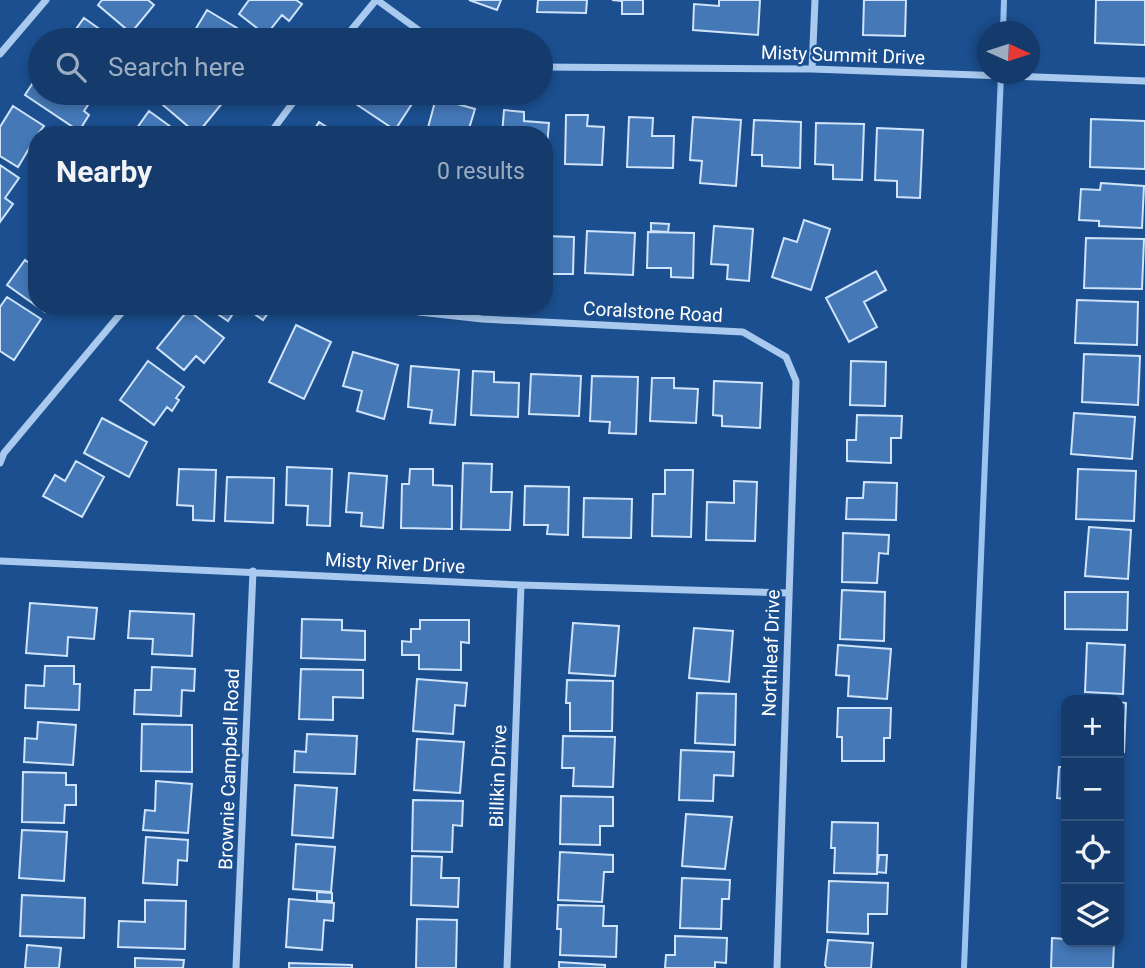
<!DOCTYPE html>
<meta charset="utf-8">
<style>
:root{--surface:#143b6b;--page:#214673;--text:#f1f3f6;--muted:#9dadc1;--line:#33557e}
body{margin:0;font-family:Roboto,sans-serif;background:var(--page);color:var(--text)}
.controls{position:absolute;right:21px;bottom:21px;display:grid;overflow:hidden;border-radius:14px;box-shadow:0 4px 10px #0003}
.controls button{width:63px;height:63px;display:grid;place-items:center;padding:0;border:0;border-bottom:2px solid var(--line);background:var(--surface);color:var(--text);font:35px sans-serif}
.compass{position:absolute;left:977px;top:21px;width:63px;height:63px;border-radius:50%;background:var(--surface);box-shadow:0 4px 10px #0003;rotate:93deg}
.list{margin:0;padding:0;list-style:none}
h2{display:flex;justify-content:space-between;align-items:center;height:91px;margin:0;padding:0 28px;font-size:30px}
h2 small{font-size:23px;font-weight:400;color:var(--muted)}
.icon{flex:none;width:38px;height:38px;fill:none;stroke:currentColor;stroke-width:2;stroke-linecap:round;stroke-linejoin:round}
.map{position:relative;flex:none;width:1145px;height:968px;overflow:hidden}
.search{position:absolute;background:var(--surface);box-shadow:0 4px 10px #0003;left:28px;top:28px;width:525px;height:77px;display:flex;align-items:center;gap:18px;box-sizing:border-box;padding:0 24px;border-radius:38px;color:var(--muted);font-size:26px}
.panel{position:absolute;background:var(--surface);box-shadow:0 4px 10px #0003;left:28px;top:126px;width:525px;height:189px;border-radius:28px}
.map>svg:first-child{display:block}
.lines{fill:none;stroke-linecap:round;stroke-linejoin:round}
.stream{stroke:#9cc4f0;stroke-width:6}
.building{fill:#4478b7;stroke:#cfe3fa;stroke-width:2}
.minor{stroke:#a9c9ee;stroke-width:7}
.labels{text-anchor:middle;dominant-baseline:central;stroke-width:5;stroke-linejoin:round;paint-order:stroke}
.street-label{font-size:19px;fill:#fff;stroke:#1b4f8f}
</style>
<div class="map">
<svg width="1145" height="968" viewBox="0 0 1145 968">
<rect width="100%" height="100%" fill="#1b4f8f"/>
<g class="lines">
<!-- stream -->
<path class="stream" d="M1003,32L1004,0
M964,968L1001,74"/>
</g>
<!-- building -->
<path class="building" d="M102,0H148L154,5L131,33L98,5Z
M249,0H296L302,4L289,21L282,15L266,35L239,14Z
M469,0H501L497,10Z
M538,0H587L586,13L537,12Z
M612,0H643V14H622V1Z
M719,0H760L758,35L693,30L694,4L719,6Z
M864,0H906L905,36L863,35Z
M1096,0H1145V45L1095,43Z
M207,10L257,40H189Z
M84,18L115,40H68Z
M38,75L40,77V93H96L84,111L89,115L79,131L25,95Z
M149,93H226L229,95L197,134Z
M364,93H419L395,130L356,104Z
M436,98L475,109L467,135H426Z
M13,106L44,126L37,135L18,167L0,156V127Z
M504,110L524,112V121L549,123L546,158L544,135H502Z
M149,111L182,135H132Z
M566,115H588L587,126L604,127L602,165L565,164Z
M629,117L653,118L652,136H674L673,168L627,167Z
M693,117L741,120L736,186L700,183L702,161L690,160Z
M1091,119L1145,121V169L1090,167Z
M754,120L801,122L800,168L762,166V155H752Z
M319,122L339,135H311Z
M816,123L864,124L862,180L833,179V165L815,164Z
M877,128L923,130L920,198L897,197V181L875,180Z
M0,165L19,178L5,198L13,204L0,222Z
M1101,183L1144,186L1142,228L1099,226V221L1079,220L1081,189L1100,190Z
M804,220L830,229L811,290L772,277L784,238L797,242Z
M651,223L669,224L668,232L651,231Z
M544,226H546V236L574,237L573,274H544Z
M714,226L753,229L749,281L727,279L728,265L711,264Z
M587,231L635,233L633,275L585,273Z
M648,232L694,233L693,278L671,277V268H647Z
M1086,238L1144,239L1142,289L1084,288Z
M25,260L35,267L37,265V306H49L45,312L7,285Z
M876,271L886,290L864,302L877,327L849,342L826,298Z
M7,297L41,319L14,360L0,351V307Z
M1077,300L1138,302L1137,345L1075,343Z
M206,306H238L228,321Z
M243,306H273L263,320Z
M188,310L224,338L204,363L196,356L184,370L157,348Z
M296,325L331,342L304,399L269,382Z
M353,352L398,365L384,419L357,411L362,391L343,386Z
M1084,354L1140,356L1138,405L1082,402Z
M148,361L184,387L176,398L179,400L172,411L167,407L154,425L120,400Z
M851,361L886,362L885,406L850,405Z
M411,366L459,370L455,425L430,423L432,410L408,407Z
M473,371L494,372V382L519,383L518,417L471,415Z
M531,374L581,376L579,416L529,414Z
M592,376L638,377L636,434L609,433L610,422L590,421Z
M652,378H674V388L698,389L696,423L650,421Z
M714,381L762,383L760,428L722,426V416L713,415Z
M1074,413L1135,417L1132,459L1071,454Z
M857,415L902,416L901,438H891V463L847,461V440H856Z
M102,418L147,442L129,477L84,453Z
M76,461L104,477L82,517L43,496L55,475L65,481Z
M463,463L492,464L491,492H512L510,530L461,529Z
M287,467L332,469L330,526L307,525L308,506L286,505Z
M179,469L216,470L214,521L193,520V506L177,505Z
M410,469H433V485L452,486V529L401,528L402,484H409Z
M1078,469L1136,471L1134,521L1076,519Z
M665,470H693L691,537L652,536L653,494H665Z
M349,473L387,476L383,528L361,526L362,513L346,512Z
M227,477L274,478L273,523L225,521Z
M734,481L757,482L755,541L706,540L707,502L734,503Z
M864,482L897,483L896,520L846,519L847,498H863Z
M525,486L569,487L568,535L547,534L548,525H524Z
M584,498L632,499L631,538L583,537Z
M1089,527L1131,530L1128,579L1085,576Z
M843,533L889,535L888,554L879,553L877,583L842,582Z
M842,590L885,592L884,641L840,639Z
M1065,592H1128L1127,630L1065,629Z
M30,603L97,608L94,639L68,637L67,656L26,653Z
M130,611L194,614L192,656L152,654L153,639L128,638Z
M302,619L342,620V630L365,631V660L301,658Z
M420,620H469V643L461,642V670L419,669V655H402V641L411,642V629H420Z
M573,623L619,626L615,676L569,673Z
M694,628L733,631L729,682L689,678Z
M1087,643L1125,645L1123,694L1085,692Z
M838,645L891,649L887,699L848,696L849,676L836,675Z
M45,666H74V684H80L79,710L25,708L26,685L44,686Z
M152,667L195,669L194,691L182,690L181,716L134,714L135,690H151Z
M301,669L363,670V698L333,697V720L299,719Z
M417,679L467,683L465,706L455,705L453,734L413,731Z
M567,680L613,681L612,731H570V703H566Z
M697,693L736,694L735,745L695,743Z
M1119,702L1126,703L1124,752H1119Z
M838,708H891L890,738H884V761H842V737H837Z
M38,722L76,725L73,765L24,762L25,738L37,739Z
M142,724L192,725V772L141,771Z
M307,734L357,736L355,774L294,772L295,751L306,752Z
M563,736L615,737L613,787L573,786L574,768H562Z
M417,739L464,742L460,793L414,790Z
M681,750L734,752L733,776L714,775L713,801L679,800Z
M1059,767H1066V799L1057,798Z
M23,772L66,773V785H76V805H65L64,823L22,822Z
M156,781L192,784L188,833L143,830L145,810L155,811Z
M295,785L337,788L333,838L292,835Z
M561,796L613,797V826H600V845L560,844Z
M413,800L463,801L462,826L453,825L452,852L412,851Z
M686,814L732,817L725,869L682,866Z
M1064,816H1066V866H1062Z
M1119,819H1122L1120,869H1119Z
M832,822L878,823L877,874L834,873L835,848H831Z
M22,830L67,832L64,881L19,878Z
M146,837L188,840L187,861L178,860L177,885L143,883Z
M296,844L335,847L331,892L293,889Z
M560,852L613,855V872H604L602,902L558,900Z
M879,855H887L886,873L877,872Z
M412,856L442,857L441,878H459L458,907L411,905Z
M682,878L730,880L729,899H722L721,929L680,928Z
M829,881L888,883L887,914H868V934L827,932Z
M317,892L332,893V901H317Z
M22,895L85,898L84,938L20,936Z
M289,899L334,903L333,921L324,920L322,950L286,947Z
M145,900L186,901L185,949L118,947L119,921L145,922Z
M558,905L604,906L603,926H617L616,957L560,955L561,929H557Z
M417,919L457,920L456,968H416Z
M675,936L727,938L726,963L715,962V968H665L666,955H675Z
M1052,938L1066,939V942H1114L1113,968H1051Z
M828,940L873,943L871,968H827L825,965Z
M27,945L61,948L59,968H25Z
M135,958L184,960L183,968H135Z
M559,962L605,965V968H559Z
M289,963L352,965V968H289Z"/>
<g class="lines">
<!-- minor -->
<path class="minor" d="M377,0L432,40
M343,40L376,0
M0,54L46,0
M541,67L812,69L1145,81
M812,69L815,0
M269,135L300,93
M403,306L419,312L482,319L743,332L786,357L796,381L777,968
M0,463L4,453L127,306
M0,561L521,585L789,593
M236,968L253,571
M507,968L521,585"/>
</g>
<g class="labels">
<!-- street labels -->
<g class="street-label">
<text transform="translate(843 55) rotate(2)">Misty Summit Drive</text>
<text transform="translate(653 312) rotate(3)">Coralstone Road</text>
<text transform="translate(395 563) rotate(3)">Misty River Drive</text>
<text transform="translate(771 653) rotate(-88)">Northleaf Drive</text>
<text transform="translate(229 769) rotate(-88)">Brownie Campbell Road</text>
<text transform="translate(498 776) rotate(-88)">Billikin Drive</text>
</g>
</g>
</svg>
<div class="controls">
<button>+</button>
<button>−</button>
<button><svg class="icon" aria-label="locate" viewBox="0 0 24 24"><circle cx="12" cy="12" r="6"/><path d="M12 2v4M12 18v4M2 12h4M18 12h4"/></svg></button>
<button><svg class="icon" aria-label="layers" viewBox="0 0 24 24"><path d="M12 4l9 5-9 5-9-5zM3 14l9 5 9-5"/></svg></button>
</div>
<svg class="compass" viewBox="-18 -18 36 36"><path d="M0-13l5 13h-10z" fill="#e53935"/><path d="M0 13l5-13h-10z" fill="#9dadc1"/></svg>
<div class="search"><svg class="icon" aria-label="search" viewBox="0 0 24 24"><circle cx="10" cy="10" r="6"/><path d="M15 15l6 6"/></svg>Search here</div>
<section class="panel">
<h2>Nearby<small>0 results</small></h2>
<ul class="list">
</ul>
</section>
</div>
